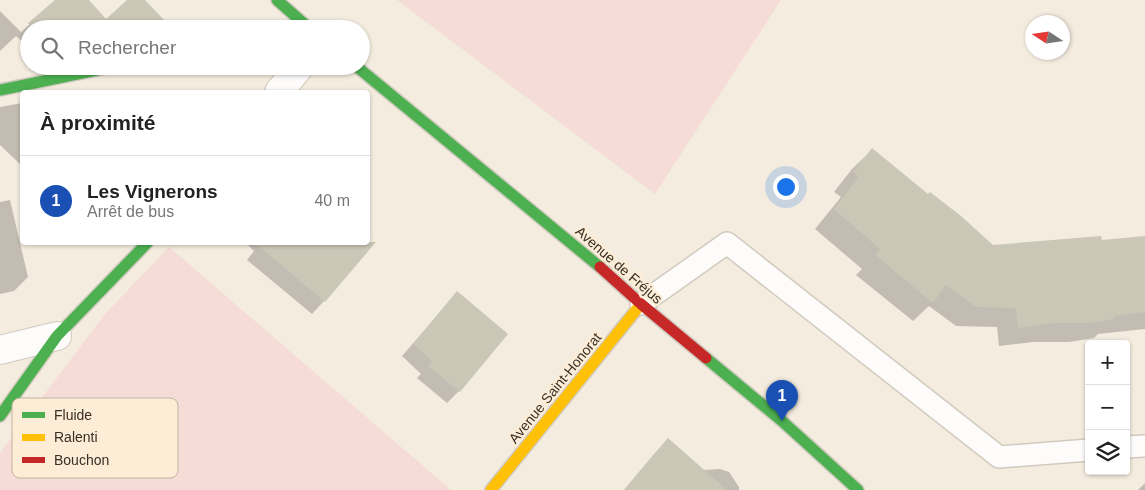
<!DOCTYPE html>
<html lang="fr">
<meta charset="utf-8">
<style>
:root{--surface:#fff;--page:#f2f2f2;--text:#222;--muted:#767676;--line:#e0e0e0;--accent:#db2777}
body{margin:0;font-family:Arial,sans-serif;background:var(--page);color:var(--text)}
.controls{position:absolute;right:15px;bottom:15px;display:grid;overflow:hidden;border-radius:5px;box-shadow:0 1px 4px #0004}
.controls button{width:45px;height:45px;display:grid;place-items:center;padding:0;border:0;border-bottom:1px solid var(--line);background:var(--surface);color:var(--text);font:25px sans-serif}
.compass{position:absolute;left:1025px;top:15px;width:45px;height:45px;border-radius:50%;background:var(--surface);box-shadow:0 1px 4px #0004;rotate:282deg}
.you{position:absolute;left:785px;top:186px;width:18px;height:18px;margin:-12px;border:4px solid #fff;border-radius:50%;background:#1a73e8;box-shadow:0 0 0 8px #1a73e833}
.badge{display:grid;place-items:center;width:32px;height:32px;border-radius:50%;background:var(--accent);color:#fff;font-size:16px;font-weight:700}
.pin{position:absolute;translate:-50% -41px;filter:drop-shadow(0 1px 2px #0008)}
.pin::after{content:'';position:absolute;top:26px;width:18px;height:15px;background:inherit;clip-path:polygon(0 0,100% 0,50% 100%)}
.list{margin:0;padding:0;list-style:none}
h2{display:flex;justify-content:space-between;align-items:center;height:65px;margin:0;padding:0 20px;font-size:21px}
h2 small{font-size:16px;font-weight:400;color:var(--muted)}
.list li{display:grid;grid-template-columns:32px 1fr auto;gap:15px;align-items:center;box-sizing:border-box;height:90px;padding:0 20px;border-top:1px solid var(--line)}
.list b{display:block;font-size:19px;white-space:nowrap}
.list p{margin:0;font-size:16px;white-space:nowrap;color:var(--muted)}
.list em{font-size:16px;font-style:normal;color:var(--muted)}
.icon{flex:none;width:28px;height:28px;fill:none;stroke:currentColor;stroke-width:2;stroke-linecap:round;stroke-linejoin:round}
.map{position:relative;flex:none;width:1145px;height:490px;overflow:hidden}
.search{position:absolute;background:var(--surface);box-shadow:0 1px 4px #0004;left:20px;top:20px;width:350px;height:55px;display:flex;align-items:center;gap:12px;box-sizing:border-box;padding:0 18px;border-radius:28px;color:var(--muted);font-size:19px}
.panel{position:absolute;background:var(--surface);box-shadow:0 1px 4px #0004;left:20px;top:90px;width:350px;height:155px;border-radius:5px}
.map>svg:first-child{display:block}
.green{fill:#f5dcd7}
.shadow{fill:#0003}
.building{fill:#cac7b7}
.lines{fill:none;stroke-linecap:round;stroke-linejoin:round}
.lane-casing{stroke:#d1cabf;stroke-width:24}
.street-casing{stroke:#d1cabf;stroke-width:30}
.fast-casing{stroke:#d1cabf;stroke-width:14}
.slow-casing{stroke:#d1cabf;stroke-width:14}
.jam-casing{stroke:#d1cabf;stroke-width:14}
.lane{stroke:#fdfcfa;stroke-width:21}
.street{stroke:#fdfcfa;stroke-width:28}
.fast{stroke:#4caf50;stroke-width:11}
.slow{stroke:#ffc107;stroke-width:11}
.jam{stroke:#c62828;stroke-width:11}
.labels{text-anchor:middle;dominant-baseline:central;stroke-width:5;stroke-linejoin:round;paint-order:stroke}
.street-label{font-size:14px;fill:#372f24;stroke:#fdedd6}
.key{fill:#fdedd6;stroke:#c2b4a1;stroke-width:1}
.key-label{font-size:14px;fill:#372f24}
</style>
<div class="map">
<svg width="1145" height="490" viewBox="0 0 1145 490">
<rect width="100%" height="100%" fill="#f4ecdf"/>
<!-- green -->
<path class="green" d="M397,0H781L655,194Z
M169,247L450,489L449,490H0V453L105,314Z"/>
<!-- shadow -->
<path class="shadow" d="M57,0H88L106,21L128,0H143L171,29H29V48L16,36L0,51V11L21,32Z
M22,103V166L0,145V107Z
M872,150L993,246L1100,241L1145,237V329L1098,334L1094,338L1069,342H1034L999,346L997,327L956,326L929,306L913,321L856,275L862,269L815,229L841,197L834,192L852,169Z
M10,200L28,277L14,291L0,294V202Z
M245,242H360L324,301L312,314L247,260L254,251Z
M457,293L459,391L447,403L417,378L421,374L402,356Z
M668,439L703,470L720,469L729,472L739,487V490H624L655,453Z
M1145,483V490H1138Z"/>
<!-- building -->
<path class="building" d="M55,0H89L106,19L127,0H145L166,22L168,29H34L28,23Z
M872,148L928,194L930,192L961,216L993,245L1101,236L1102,240L1145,236V312L1114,316V319L1089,323H1054L1018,328L1016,308L976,307L946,285L933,303L875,255L880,249L834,209L859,177L853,172Z
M254,242H376L325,302Z
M457,291L508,334L460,392L428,366L432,361L413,344Z
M668,438L727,490H624Z"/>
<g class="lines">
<defs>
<path id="lane" d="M641,304L727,243L999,457L1089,450
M1126,447L1145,446"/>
<path id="street" d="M279,92L300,66
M0,350L57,336"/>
<path id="fast" d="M277,0L310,29
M356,66L600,267
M0,90L116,66
M706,358L782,421L858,490
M0,416L57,336L148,242"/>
<path id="slow" d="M491,490L641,304"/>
<path id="jam" d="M600,267L641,304L706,358"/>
</defs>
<!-- lane casing -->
<use href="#lane" class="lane-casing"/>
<!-- street casing -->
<use href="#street" class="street-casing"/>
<!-- fast casing -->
<use href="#fast" class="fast-casing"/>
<!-- slow casing -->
<use href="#slow" class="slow-casing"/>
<!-- jam casing -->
<use href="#jam" class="jam-casing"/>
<!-- lane -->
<use href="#lane" class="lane"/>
<!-- street -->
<use href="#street" class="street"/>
<!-- fast -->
<use href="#fast" class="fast"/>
<!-- slow -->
<use href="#slow" class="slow"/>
<!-- jam -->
<use href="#jam" class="jam"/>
</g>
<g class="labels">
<!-- street labels -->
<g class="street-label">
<text transform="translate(619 265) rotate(41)">Avenue de Fréjus</text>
<text transform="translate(555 388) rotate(-51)">Avenue Saint-Honorat</text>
</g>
</g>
<!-- legend -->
<rect x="12" y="398" width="166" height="80" rx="8" class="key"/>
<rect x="22" y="412" width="23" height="6" fill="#4caf50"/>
<rect x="22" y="434" width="23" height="7" fill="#ffc107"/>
<rect x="22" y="457" width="23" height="6" fill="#c62828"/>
<g class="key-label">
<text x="54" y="420">Fluide</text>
<text x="54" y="442">Ralenti</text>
<text x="54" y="465">Bouchon</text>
</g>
</svg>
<div class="controls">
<button>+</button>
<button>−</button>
<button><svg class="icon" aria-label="layers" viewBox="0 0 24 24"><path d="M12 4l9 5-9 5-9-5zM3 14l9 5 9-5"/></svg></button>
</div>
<svg class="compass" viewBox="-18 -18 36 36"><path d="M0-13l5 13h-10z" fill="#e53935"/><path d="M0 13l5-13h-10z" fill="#767676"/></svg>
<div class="you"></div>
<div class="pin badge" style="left:782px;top:421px;background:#1a4fb4">1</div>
<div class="search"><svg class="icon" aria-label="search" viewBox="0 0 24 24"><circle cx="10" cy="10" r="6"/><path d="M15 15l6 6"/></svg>Rechercher</div>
<section class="panel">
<h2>À proximité<small></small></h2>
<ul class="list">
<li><span class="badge" style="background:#1a4fb4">1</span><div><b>Les Vignerons</b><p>Arrêt de bus</p></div><em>40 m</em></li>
</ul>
</section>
</div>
